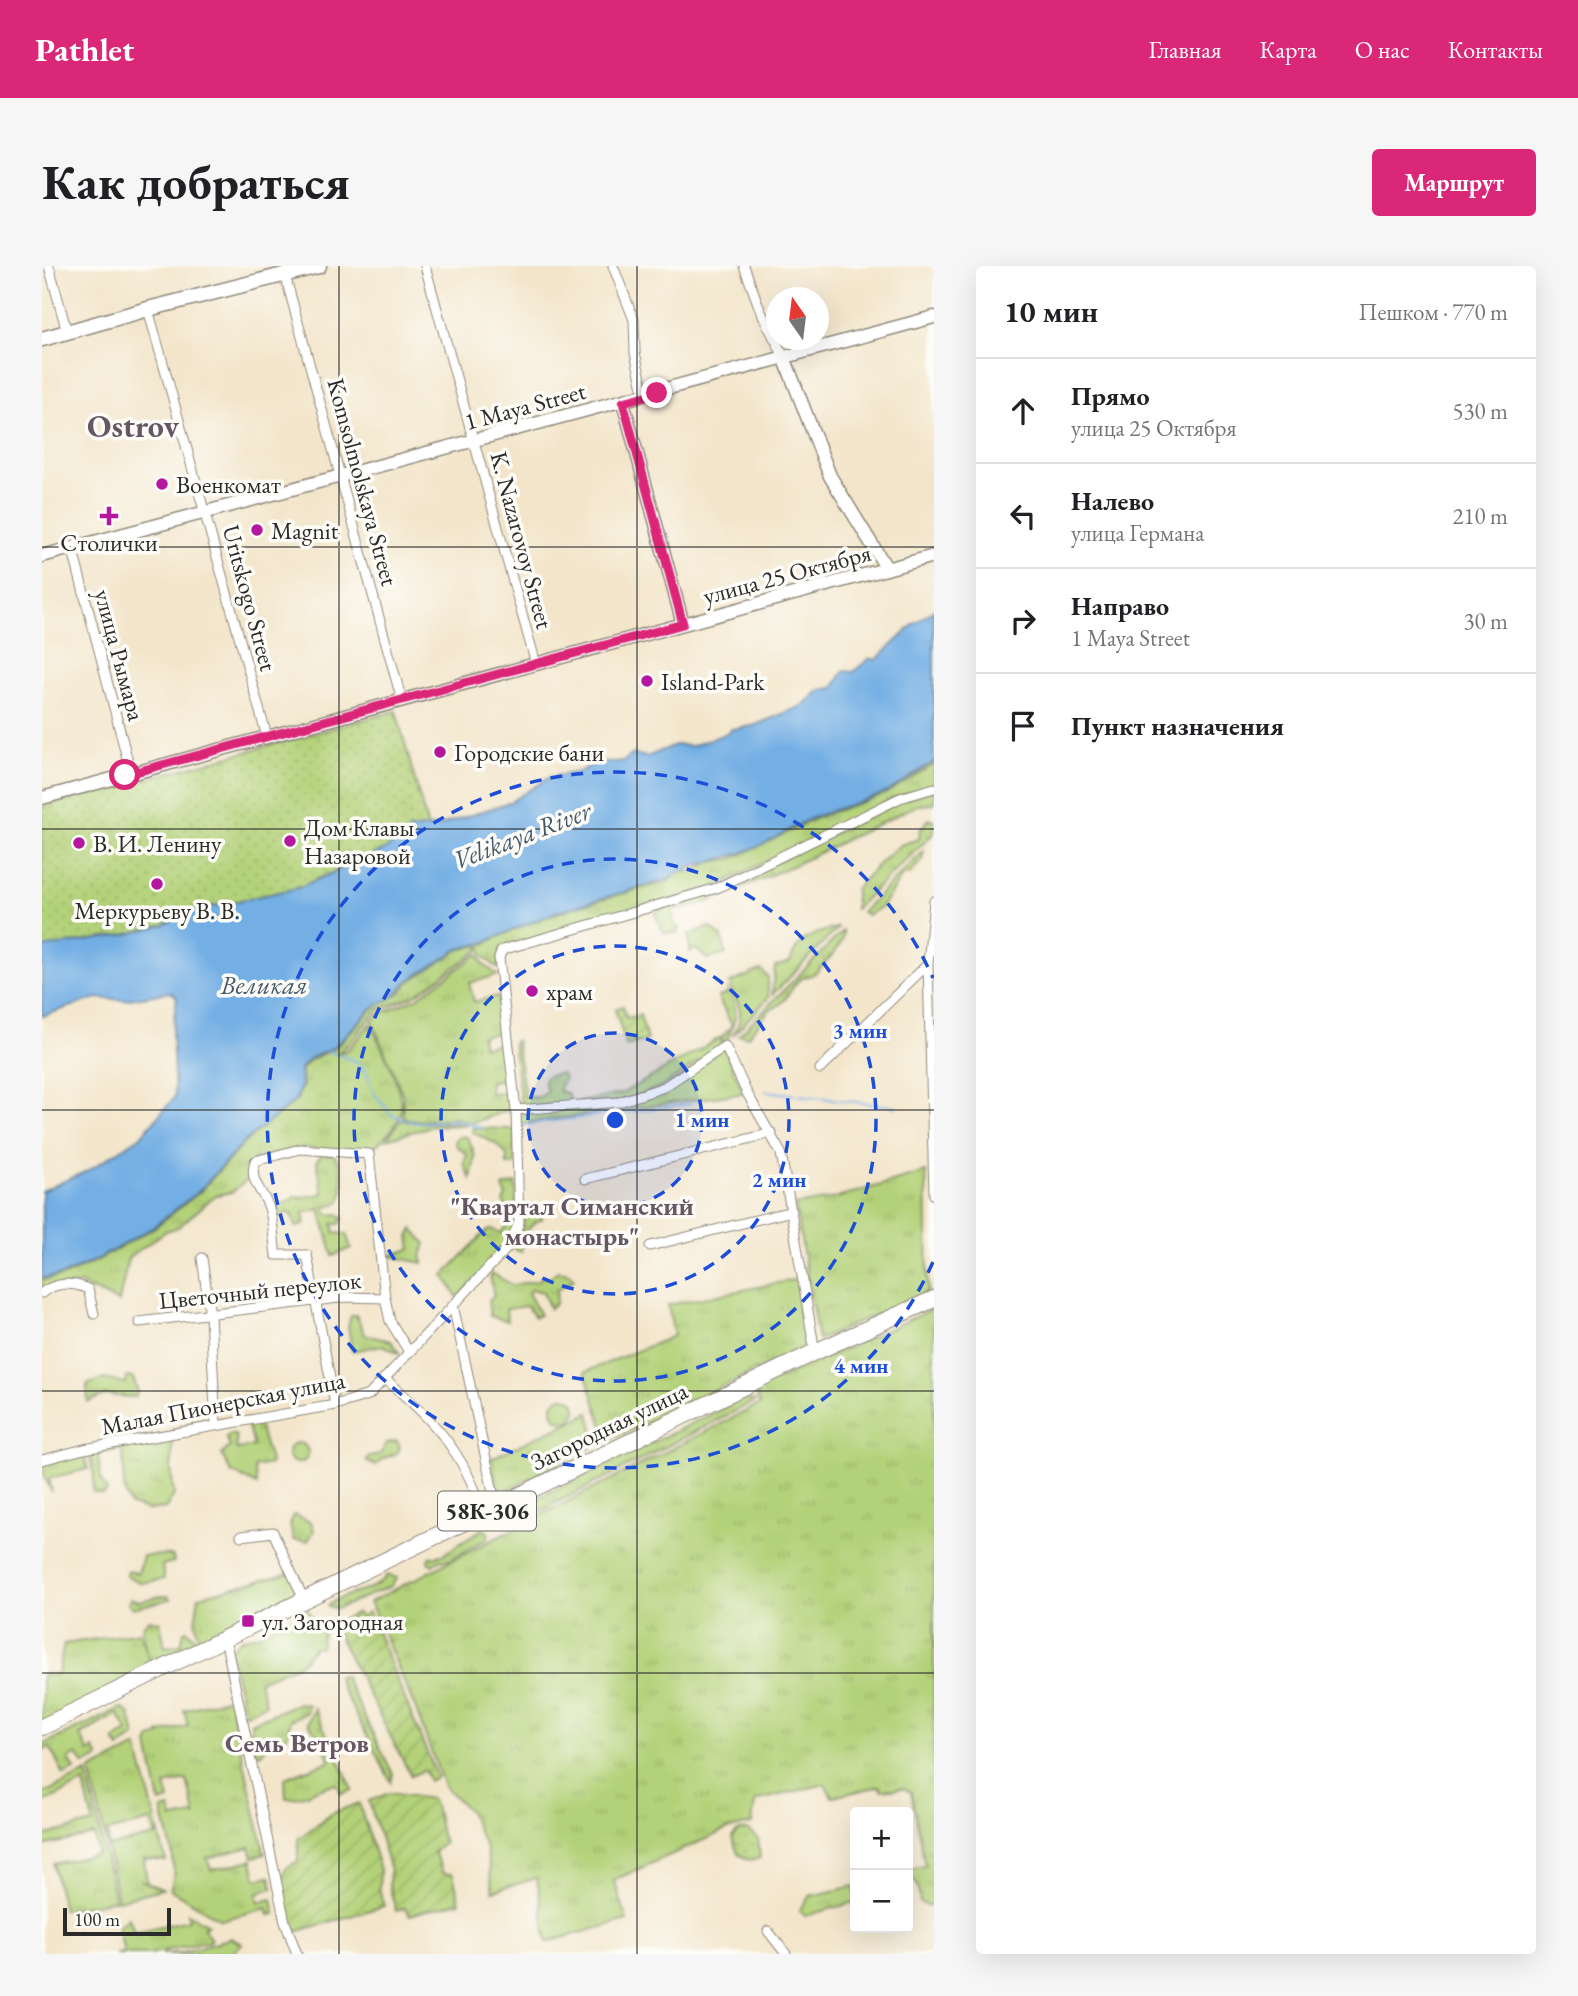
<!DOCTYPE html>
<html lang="ru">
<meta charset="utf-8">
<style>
:root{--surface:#fff;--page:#f6f6f6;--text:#202124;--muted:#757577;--line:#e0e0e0;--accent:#db2777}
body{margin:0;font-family:"EB Garamond",serif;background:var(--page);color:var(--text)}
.controls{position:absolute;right:21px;bottom:21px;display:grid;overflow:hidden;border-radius:7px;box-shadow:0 7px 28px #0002}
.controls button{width:63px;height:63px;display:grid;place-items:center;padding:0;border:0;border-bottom:2px solid var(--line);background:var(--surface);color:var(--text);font:35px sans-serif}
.compass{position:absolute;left:724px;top:21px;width:63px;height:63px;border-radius:50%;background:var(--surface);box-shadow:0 7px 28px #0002;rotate:346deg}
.scale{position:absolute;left:21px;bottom:18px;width:108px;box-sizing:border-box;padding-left:7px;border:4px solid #2b2b2b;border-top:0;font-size:19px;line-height:24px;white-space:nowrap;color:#2b2b2b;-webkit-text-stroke:5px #fdfcf7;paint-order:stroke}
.stop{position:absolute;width:21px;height:21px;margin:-16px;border:5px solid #db2777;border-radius:50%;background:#fff}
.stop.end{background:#db2777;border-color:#fff;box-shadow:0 2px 7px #0008}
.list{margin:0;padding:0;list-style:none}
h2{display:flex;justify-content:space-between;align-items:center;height:91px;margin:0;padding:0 28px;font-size:30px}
h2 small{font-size:23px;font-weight:400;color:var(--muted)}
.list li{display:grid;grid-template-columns:46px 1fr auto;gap:21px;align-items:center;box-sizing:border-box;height:105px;padding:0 28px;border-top:2px solid var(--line)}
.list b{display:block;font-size:26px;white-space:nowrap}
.list p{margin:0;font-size:23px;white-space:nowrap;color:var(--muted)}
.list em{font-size:23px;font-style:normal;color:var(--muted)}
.icon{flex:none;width:38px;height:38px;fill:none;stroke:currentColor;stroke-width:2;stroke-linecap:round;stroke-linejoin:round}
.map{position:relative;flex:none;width:892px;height:1688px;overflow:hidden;border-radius:7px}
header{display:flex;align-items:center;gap:42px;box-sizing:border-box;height:98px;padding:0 35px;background:var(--accent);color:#fff}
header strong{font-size:33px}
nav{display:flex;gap:38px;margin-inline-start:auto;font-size:24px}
.intro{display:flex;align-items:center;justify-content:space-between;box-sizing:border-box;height:168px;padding:0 42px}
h1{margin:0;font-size:49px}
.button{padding:18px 32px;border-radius:7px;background:var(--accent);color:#fff;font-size:24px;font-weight:700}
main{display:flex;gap:42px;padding:0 42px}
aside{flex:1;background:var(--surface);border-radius:7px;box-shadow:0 7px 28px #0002}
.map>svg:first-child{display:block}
.grass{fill:url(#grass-tufts);stroke:#6f7e52;stroke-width:2}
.park{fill:url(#park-dots);stroke:#6f7e52;stroke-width:2}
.garden{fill:url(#garden-furrows);stroke:#6f7e52;stroke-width:2}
.water{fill:#73afe4;stroke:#4f6d88;stroke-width:2}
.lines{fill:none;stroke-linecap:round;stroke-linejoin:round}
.stream{stroke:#73afe4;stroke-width:2}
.street-casing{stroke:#8f887a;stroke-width:11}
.secondary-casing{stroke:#8f887a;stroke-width:15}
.primary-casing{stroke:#8f887a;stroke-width:17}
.highway-casing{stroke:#8f887a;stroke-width:18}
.street{stroke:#fff;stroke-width:9}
.secondary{stroke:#fff;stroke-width:12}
.primary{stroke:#fff;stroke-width:14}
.highway{stroke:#fff;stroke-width:16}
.route{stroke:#db2777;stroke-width:9}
.grid{fill:none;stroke:#2b2b2b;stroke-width:2;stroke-opacity:0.55}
.ring{fill:none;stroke:#1d4ed8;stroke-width:3.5;stroke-dasharray:12 9}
.poi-dot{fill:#b5179e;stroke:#fdfcf7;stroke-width:2.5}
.labels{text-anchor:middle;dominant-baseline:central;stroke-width:7;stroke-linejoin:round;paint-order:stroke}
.shield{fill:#fdfcf7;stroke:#6a6a68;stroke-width:2}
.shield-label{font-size:23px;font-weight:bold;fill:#2b2b2b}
.street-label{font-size:24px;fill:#2b2b2b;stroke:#fdfcf7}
.poi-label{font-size:24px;fill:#2b2b2b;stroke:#fdfcf7;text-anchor:start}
.water-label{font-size:26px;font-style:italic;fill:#44596c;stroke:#fdfcf7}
.neighbourhood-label{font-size:26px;font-weight:bold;fill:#665765;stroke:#fdfcf7}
.district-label{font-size:32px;font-weight:bold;fill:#665765;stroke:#fdfcf7}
.centre{fill:#1d4ed8;stroke:#fdfcf7;stroke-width:3.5}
.ring-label{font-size:21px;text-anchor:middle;font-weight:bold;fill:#1d4ed8;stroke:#fdfcf7;stroke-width:7;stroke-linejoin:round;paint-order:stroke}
</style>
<header>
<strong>Pathlet</strong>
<nav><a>Главная</a><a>Карта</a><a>О нас</a><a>Контакты</a></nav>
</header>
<div class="intro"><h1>Как добраться</h1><a class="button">Маршрут</a></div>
<main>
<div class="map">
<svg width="892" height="1688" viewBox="0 0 892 1688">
<defs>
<pattern id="grass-tufts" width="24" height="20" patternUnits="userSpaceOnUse" patternTransform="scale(1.75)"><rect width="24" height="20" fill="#b3d178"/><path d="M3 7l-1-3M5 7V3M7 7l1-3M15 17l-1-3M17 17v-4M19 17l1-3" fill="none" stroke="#9ab468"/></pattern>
<pattern id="park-dots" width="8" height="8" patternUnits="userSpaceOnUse" patternTransform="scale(1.75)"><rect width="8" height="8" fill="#b3d178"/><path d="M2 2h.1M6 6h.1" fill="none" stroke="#9ab468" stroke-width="1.8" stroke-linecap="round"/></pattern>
<pattern id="garden-furrows" width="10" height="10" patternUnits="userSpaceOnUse" patternTransform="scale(1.75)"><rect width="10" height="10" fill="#b3d178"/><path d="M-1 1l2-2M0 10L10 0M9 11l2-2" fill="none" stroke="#9ab468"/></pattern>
</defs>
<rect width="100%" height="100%" fill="#fdfcf7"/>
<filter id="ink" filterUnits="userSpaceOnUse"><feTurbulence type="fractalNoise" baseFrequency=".0143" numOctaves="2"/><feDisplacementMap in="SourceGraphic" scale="14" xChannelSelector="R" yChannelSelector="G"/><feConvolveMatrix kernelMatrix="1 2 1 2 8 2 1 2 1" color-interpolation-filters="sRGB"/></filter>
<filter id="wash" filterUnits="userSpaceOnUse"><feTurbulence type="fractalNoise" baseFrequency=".00686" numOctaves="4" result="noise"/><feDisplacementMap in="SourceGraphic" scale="28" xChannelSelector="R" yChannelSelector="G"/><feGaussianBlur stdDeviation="1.57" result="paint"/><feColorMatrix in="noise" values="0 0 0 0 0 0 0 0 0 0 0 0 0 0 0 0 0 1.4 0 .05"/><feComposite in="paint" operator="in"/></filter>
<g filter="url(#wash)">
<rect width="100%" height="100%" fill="#f3e5ca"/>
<!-- grass -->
<path class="grass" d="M892,498V519L856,530L675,620L459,682L456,702L440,690L439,680C494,649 564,632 625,616L638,606H651L668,596L690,593L777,551L843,528Z
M892,524V538L875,539L754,598L666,636L630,645L632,659L637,662L634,667H622L613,648L617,644L675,625L860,534Z
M887,553L892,554V567L813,643V623C822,614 850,582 861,578C866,575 871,576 877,573L878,564Z
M882,585L880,594L868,608L861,609L839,641L826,649L820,646Z
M668,661L680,671L684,688L665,693L654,683L648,686L647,669Z
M797,661L730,729L733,701L748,696C759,667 771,669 797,661Z
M801,665C804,678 783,697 774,706C768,712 761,709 755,716C747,725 743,740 728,743L706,770L697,769Z
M437,679V684L373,729L334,745L303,782L294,787L305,785L328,758C338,776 365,830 358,849C352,865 339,875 326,886L258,882L212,893L210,910L190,926L174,929L136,961L124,965L86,992L77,1036L38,1018L0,1025V1014L22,1010L56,994L112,962L158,926L203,876L255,834L261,819L260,803L268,794L292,783L330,743L358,727L367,716L417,684Z
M436,688L442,699L456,709L427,717L432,736L456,730L460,766L439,770L441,781L462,777L465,813L448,815V827L467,826L469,843L430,857L414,852L373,855L361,851V829L330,755L336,748L375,732Z
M719,704L726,711V732L690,770C707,742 693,740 688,717Z
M686,724C698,746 693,757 683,778L679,772L690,760L676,731L685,728Z
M678,772L681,779L621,820L577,836L535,837L581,827Z
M474,774L483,831H498L505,826L502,814L505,810L519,807L523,813L517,821L518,826L525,827L530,838L484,841L479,838L471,776Z
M682,782L702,827L476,858V846L578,838L622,823Z
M359,854C381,861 403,853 425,859L390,860L345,873Z
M430,862L472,863L473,899H465V889L453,877L430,866Z
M419,870L425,871C437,894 432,891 429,913L422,898L425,889L414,879L413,874Z
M279,888L292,889C302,899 303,923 298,936L282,942L287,949L296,948L301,952L298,958H291L293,967L304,968L309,982L291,990L278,943L261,947L263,958L254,961L249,947L238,948L231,941L246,936L253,930L257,932L281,928L275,895Z
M884,906L886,1026L776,1074L753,939L794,932Z
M474,917L475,956L465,979L416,1032L402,1009L442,967L449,963L459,967L465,959L463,949L466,945L461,935L464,930L461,921Z
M485,939H498L500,953C485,958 481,971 479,986L472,983L481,961L482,943Z
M371,963L384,978L379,989L381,997L347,990L369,983L367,971Z
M516,1005L527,1007L532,1013L515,1024L514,1037L508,1043L501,1026L490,1023L486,1027L498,1049L493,1051L484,1040L464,1043L465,1055L448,1050L446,1036L452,1030L448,1010L450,1007L470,1019L495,1015L501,1010L506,1012Z
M756,1013L767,1079L566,1175L543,1106L632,1070L626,1039Z
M892,1042V1638L885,1640L878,1636L875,1618L870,1612L866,1614V1603L883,1600L869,1526L861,1522L839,1524L838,1520L790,1531L783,1518L713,1535L710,1558L686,1563L572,1614L585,1654L505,1676L495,1612L451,1625L444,1582L427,1545L402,1520L373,1441L328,1336L718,1138L713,1124Z
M314,1049L323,1069L349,1075L358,1088L341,1079L310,1085L306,1059L309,1050Z
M85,1111L91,1112L96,1126L93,1131L63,1129L46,1136L45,1119L61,1113L84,1117Z
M510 1143a12 12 0 1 1 24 0a12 12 0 1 1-24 0Z
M700,1133L713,1135L477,1256L459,1254L483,1238Z
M547,1147L554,1173L549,1182L462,1225L455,1221L449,1192Z
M213,1157L218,1163L229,1198L212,1201L215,1219L189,1206L180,1189L188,1180L184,1171L189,1168L194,1170L195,1183L212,1180L205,1158Z
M131,1171L129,1203L132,1229L124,1242L105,1244L88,1239C77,1221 85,1201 80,1183L56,1188L59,1214L65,1225L62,1229L51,1226L52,1209L46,1184Z
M355,1175L358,1181L355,1187L340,1193L334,1199L325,1196V1192L338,1188L345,1177Z
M246 1187a10 10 0 1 1 20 0a10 10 0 1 1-20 0Z
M41,1185L46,1203L7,1212L10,1226L3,1212L0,1195Z
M252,1249L269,1256L272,1265L266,1275L252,1274L248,1259Z
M441,1263L446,1266V1272L407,1294L395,1295L391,1299L386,1296L387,1291L400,1289Z
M125,1289L131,1291L132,1296L120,1299L122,1313L100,1317L85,1310L86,1305L96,1307L101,1290Z
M251,1306L262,1325L158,1376L153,1357L157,1330Z
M345,1309L355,1312L349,1320L295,1343L286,1340C301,1325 333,1328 345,1309Z
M118,1330H126L129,1333L91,1342L86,1337L88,1332L98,1335Z
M265,1343L281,1367L278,1381H272L258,1398L217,1415L224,1438L203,1448L187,1384L201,1372L215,1369Z
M107,1353L118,1356L123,1381L139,1379L142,1365L145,1364L158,1377L0,1459V1408H16L22,1378L98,1366L107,1394L100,1361Z
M302,1410L351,1508L349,1516L299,1420L296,1411Z
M187,1432L223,1588L211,1591L208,1581L165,1592L169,1604L210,1594L214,1613L228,1610L231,1622L215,1627L217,1636L230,1633L233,1648L227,1649L225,1642L179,1654L128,1623C138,1602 125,1566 120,1544L128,1542L131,1553L152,1549L154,1552L145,1514L123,1519L127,1534L118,1537L106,1479L109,1472L121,1468H116L146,1460L142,1444Z
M257,1437L266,1439L264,1447L248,1454L247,1466L240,1476L228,1478L218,1488L210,1484L209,1457Z
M80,1442L88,1448L93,1470L77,1482L72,1474L86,1466L76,1448L38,1469L47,1486L52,1483L57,1492L42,1499L35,1488L27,1493L33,1504L22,1509L8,1481L0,1485V1479Z
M272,1442L311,1524L299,1528L295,1518C277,1519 263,1533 244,1532L243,1512L288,1495L277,1471L266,1457Z
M95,1481L117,1567L113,1568L109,1555L65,1566L67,1580H65L48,1505Z
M45,1507L73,1634L21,1644L11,1598L56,1588L52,1569L0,1580V1570L51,1557L42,1517L0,1537V1528Z
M117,1569L124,1595L102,1593L105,1617L98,1614L120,1623L76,1634L65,1581Z
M813,1620V1636L763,1650L757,1644L768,1630Z
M146,1648L166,1659L161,1661L169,1674L108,1688H73L82,1686L76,1660L87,1652L92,1666L147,1654Z
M189,1672L200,1678L189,1688H120L138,1687Z"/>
<!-- park -->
<path class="park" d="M354,445L386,562L368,564L343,584L255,622L149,645L122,659L82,669L0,682V541Z
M705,1564L716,1572L718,1592L707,1594L696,1588L690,1571L696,1565Z"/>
<!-- garden -->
<path class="garden" d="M581,740L584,752L598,749L605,774L584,780L573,743Z
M315,1346L319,1351L327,1346L395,1511L387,1515L382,1504L369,1510L291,1359Z
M347,1527L389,1533C398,1546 395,1562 402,1577L392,1586L401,1607L411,1608L418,1636L367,1649L363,1642L354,1645L347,1619L348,1604L327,1535Z
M317,1537L338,1604L337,1622L342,1640L250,1667L239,1619L244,1602L256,1595V1573L291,1547Z"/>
<!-- water -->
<path class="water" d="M892,344V496C874,505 859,519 842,527C821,536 797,541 775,550C754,558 735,573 713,582C683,594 650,597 624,614L516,645L441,677L417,683L366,715L351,731L330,742L291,782L268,792L258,802L259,819L253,835L202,876L157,925L111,961L56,993L21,1009L0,1012V925L47,904L98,871L133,831L130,767L135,731L129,726L82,734L55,732L0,750V682L82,669L122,659L149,645L256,622L343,584L368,564L396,560L468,536L508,511L537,506L552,498L582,495L591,488L605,491L633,479L650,480L683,468L690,463L711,460L760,440L778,424L791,422L802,405L811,406L828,392L834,394L872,358Z"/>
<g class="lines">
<!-- stream -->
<path class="stream" d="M286,785L316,796L325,807L331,826L350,849L373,857L414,854L440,862
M724,825L855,841
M481,859L649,838"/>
</g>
</g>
<g filter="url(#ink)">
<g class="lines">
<defs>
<path id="street" d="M7,0L25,66
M383,0L494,398
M571,0L592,54L593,87L603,130
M702,0L719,46L742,91
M243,9L360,435
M106,43L225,471
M30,281L89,507
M892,635L886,698L892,929
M778,803L886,698
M474,844L577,836L622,821L683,780L705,827L739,887L773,1086
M543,913L730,867
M608,980L750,945
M160,992L168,1049L174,1160
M0,1027C13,1016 31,1016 46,1023L52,1048
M411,1039L454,1240
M97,1056L305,1031L343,1032
M342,1112C389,1151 423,1187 441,1247
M293,1139L265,989H234C231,973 232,951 225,937C218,922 207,914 213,895L258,883L327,888L343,1032L348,1055L367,1086
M0,1194L42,1183L293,1139L327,1129L468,979L477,956L474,844L457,692L460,684L675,622L858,532L892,522
M199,1270L231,1266L262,1334
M183,1372L243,1656L255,1688
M726,1665L744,1688"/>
<path id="secondary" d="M742,91L788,210L845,303
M581,136L641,358
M0,290L892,51
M0,532L892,290"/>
<path id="primary" d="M0,73L106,43L277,0"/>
<path id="highway" d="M0,1461L773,1086L892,1033"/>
</defs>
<!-- street casing -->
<use href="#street" class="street-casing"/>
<!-- secondary casing -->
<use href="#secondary" class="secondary-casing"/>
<!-- primary casing -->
<use href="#primary" class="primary-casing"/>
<!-- highway casing -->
<use href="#highway" class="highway-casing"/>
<!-- street -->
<use href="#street" class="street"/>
<!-- secondary -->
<use href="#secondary" class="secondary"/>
<!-- primary -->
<use href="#primary" class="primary"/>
<!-- highway -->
<use href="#highway" class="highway"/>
</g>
</g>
<g class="lines" filter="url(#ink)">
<!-- route -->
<path class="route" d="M83,509L641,358L581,136L615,127"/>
</g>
<!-- grid -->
<path class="grid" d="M297,0V1688M595,0V1688M0,281H892M0,563H892M0,844H892M0,1125H892M0,1407H892"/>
<!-- distance rings -->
<circle cx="573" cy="854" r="87" fill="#1d4ed8" fill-opacity=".12"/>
<g class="ring">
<circle cx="573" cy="854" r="87"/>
<circle cx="573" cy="854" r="174"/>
<circle cx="573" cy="854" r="261"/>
<path d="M891 996A348 348 0 1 1 891 712"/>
</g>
<!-- markers -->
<g class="poi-dot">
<circle cx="120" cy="218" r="7"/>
<path d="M63.5 239.5h7v7h7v7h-7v7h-7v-7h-7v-7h7z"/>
<circle cx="215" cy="264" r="7"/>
<circle cx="605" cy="415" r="7"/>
<circle cx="398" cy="486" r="7"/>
<circle cx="248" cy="575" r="7"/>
<circle cx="37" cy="577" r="7"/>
<circle cx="115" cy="618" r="7"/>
<circle cx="490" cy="725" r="7"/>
<rect x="199" y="1348" width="14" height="14" rx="3.5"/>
</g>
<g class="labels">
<!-- shield labels -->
<rect class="shield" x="396" y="1225.5" width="98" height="39" rx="5"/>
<g class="shield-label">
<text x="445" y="1245">58К-306</text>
</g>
<!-- street labels -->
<g class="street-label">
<text transform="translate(483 140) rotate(-15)">1 Maya Street</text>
<text transform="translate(321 216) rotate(75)">Komsolmolskaya Street</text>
<text transform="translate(480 274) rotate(75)">K. Nazarovoy Street</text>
<text transform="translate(745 308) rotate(-15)">улица 25 Октября</text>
<text transform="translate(208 332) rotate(75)">Uritskogo Street</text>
<text transform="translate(78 389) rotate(75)">улица Рымара</text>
<text transform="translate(218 1024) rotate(-6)">Цветочный переулок</text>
<text transform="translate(181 1137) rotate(-11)">Малая Пионерская улица</text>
<text transform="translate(567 1160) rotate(-26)">Загородная улица</text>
</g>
<!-- poi labels -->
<g class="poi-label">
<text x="134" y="218">Военкомат</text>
<text x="229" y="264">Magnit</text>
<text x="67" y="276" text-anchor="middle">Столички</text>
<text x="619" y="415">Island-Park</text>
<text x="412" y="486">Городские бани</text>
<text x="262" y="561">Дом Клавы<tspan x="262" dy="28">Назаровой</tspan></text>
<text x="51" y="577">В. И. Ленину</text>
<text x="115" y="644" text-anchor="middle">Меркурьеву В. В.</text>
<text x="504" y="725">храм</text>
<text x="220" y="1355">ул. Загородная</text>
</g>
<!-- water labels -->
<g class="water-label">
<text transform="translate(480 569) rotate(-21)">Velikaya River</text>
<text x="222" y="719">Великая</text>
</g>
<!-- neighbourhood labels -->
<g class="neighbourhood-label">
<text x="530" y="940">"Квартал Симанский<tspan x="530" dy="30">монастырь"</tspan></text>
<text x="255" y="1477">Семь Ветров</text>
</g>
<!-- district labels -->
<g class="district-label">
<text x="91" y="160">Ostrov</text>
</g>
</g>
<circle cx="573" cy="854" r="10" class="centre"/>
<g class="ring-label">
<text x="818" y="772">3 мин</text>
<text x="660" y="861">1 мин</text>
<text x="737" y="921">2 мин</text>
<text x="819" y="1107">4 мин</text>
</g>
</svg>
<div class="controls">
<button>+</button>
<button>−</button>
</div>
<svg class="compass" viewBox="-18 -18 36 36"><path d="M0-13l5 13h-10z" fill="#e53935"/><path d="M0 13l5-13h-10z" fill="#757577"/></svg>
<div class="scale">100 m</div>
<div class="stop" style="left:83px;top:509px"></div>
<div class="stop end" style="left:615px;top:127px"></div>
</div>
<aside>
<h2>10 мин<small>Пешком · 770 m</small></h2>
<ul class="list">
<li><svg class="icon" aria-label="ahead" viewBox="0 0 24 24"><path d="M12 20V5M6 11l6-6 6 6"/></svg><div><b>Прямо</b><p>улица 25 Октября</p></div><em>530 m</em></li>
<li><svg class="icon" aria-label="left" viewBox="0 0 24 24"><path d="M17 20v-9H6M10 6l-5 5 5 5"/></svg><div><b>Налево</b><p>улица Германа</p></div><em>210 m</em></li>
<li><svg class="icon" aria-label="right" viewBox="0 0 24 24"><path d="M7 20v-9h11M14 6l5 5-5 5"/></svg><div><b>Направо</b><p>1 Maya Street</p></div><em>30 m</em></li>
<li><svg class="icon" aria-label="arrive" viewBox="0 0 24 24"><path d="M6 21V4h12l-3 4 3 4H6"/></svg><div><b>Пункт назначения</b></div></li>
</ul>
</aside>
</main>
